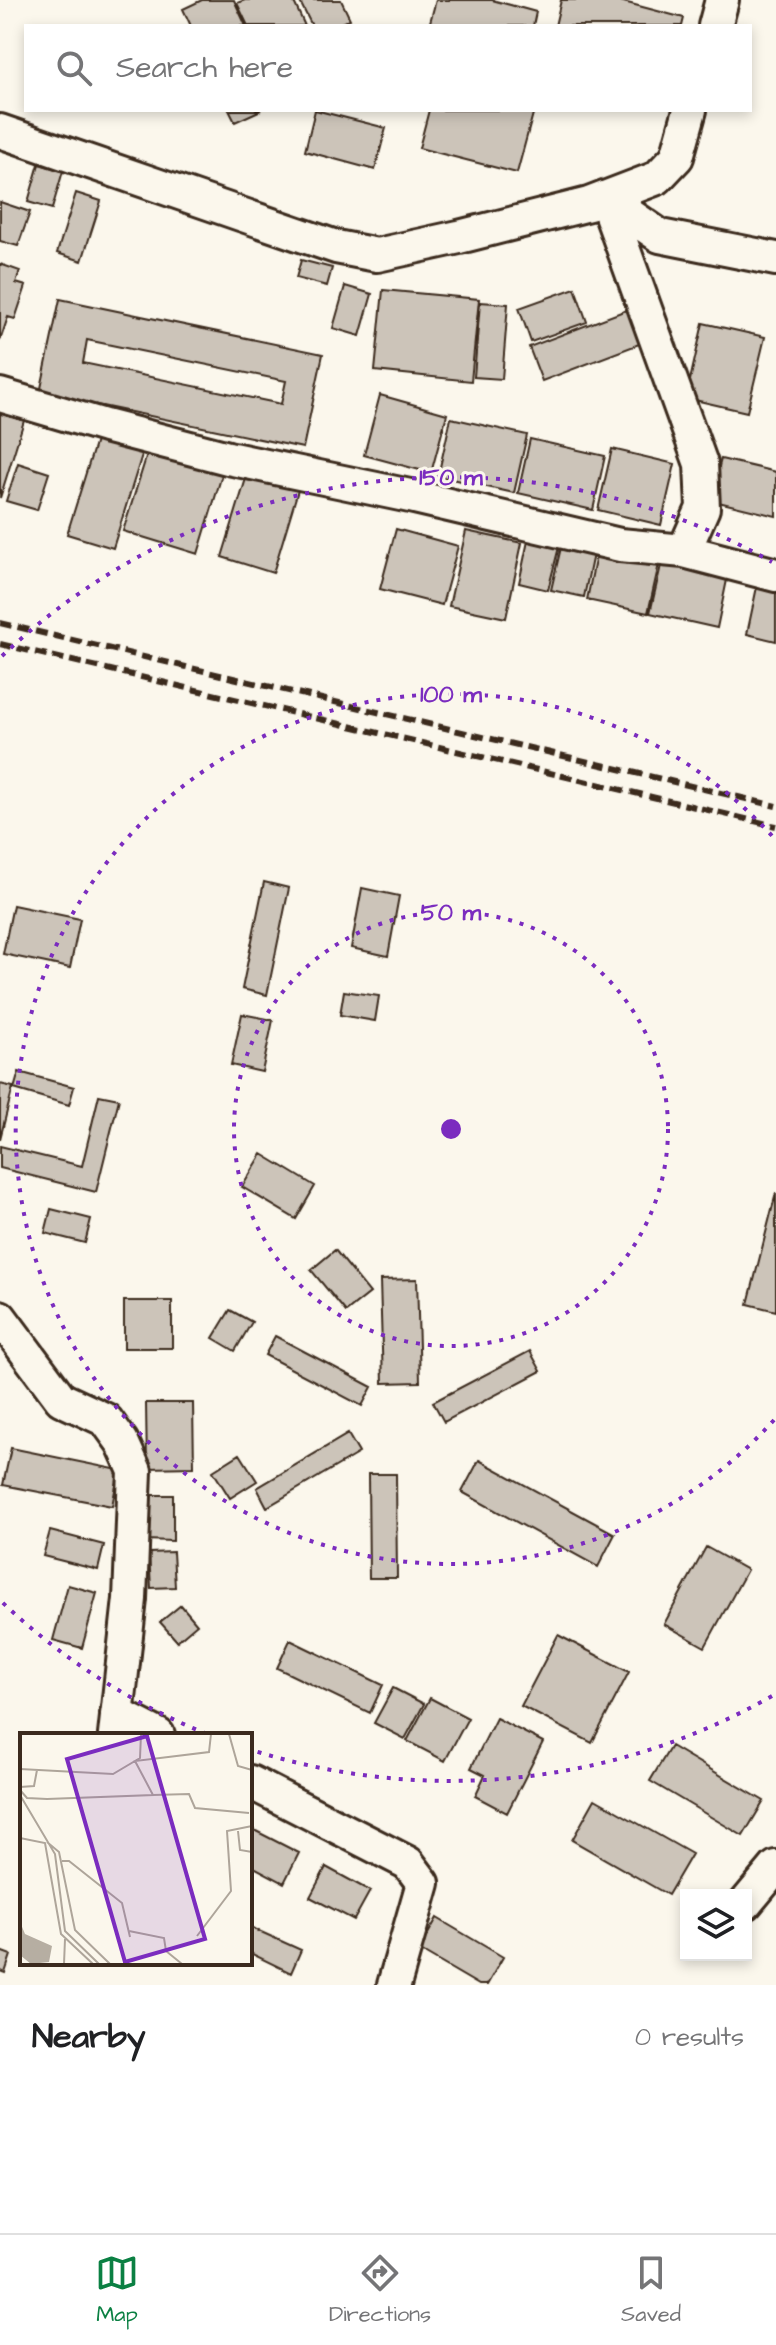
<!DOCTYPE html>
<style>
:root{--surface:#fff;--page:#f2f2f2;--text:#202124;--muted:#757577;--line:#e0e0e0;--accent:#0b8043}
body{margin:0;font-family:"Architects Daughter",sans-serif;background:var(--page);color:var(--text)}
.controls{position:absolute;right:24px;bottom:24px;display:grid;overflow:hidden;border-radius:0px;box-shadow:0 4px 12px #0003}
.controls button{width:72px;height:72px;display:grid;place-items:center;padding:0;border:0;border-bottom:2px solid var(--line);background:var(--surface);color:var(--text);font:40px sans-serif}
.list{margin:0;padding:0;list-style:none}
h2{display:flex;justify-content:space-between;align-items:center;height:104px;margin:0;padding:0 32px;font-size:34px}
h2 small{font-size:26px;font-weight:400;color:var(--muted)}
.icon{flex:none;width:44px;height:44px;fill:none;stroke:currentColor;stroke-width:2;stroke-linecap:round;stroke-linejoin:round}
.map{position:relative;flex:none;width:776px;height:1985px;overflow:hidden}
.search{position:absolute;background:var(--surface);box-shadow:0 4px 12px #0003;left:24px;right:24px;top:24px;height:88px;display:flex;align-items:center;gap:20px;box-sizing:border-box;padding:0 28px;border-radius:0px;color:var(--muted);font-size:30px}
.sheet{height:248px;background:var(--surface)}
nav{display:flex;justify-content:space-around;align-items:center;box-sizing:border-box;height:112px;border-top:2px solid var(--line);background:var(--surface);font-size:22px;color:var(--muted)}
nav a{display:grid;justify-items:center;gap:4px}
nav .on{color:var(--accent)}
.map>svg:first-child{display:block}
.building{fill:#ccc4b9;stroke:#3b2a1e;stroke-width:2;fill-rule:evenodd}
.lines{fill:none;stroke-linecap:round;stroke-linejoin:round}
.minor-casing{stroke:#3b2a1e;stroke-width:38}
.minor{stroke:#fbf7ec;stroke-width:32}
.rail{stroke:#3b2a1e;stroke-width:6;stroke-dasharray:12 6;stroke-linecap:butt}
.ring{fill:none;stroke:#7b2cbf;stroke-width:4;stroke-dasharray:4 8}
.inset-road{fill:none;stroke:#aea59a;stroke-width:2}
.view{fill:#7b2cbf;fill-opacity:0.15;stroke:#7b2cbf;stroke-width:4}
.inset-edge{fill:none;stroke:#3b2a1e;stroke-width:4}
.centre{fill:#7b2cbf;stroke:#fbf7ec;stroke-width:4}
.ring-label{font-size:24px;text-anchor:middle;font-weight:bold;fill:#7b2cbf;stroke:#fbf7ec;stroke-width:6;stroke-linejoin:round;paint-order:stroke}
</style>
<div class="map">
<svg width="776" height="1985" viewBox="0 0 776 1985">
<rect width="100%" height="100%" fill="#fbf7ec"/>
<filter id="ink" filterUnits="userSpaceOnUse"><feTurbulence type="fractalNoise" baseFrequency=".0125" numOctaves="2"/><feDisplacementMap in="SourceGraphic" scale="16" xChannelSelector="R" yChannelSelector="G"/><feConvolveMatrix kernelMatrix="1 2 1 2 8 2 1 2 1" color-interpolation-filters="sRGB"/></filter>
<g filter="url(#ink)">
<!-- building -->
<path class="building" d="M202,0H234L246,26H191L183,9Z
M245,0H293L305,26H248L237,3Z
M299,0H341L350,19L335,26H312Z
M436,0H492L536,12L533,26H429Z
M561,0H616L684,18L682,26H555Z
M229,110H261L235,122Z
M315,110L386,128L375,170L305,151Z
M429,110H534L517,173L419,148Z
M39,164L63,171L52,209L28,202Z
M76,193L101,201L82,261L57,253Z
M0,202L30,212L18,246L0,241Z
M301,260L332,268L327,286L296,278Z
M0,264L20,271L16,283L26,286L15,319L8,317L0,341Z
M345,286L372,294L360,336L333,328Z
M575,288L587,322L531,342L519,308Z
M383,290L479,299L471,381L375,371Z
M60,299L323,354L303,448L40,393ZM87,340L286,381L281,404L83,363Z
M480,302L508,304L502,379L474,377Z
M629,309L642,343L542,381L529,347Z
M703,323L765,337L747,412L686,398Z
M380,395L447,414L431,473L364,455Z
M0,403L27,411L0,498Z
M451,418L527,435L514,493L438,476Z
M99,431L145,445L113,548L67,534Z
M530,439L605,456L593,510L518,493Z
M150,445L224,468L198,554L123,531Z
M612,449L675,464L661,525L598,510Z
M721,459L776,472V516L710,500Z
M18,463L49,473L37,510L6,501Z
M248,472L299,487L273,573L222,557Z
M396,529L458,546L442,605L380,589Z
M466,531L522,543L506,618L449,606Z
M529,536L560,543L548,590L519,583Z
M562,543L594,549L584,597L551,590Z
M597,550L659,564L648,613L587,600Z
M662,561L728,575L717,628L650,613Z
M758,582L776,586V641L747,634Z
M264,882L289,888L267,995L242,989Z
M362,888L399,896L388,956L351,948Z
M13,905L80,919L70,968L3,954Z
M344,991L379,996L375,1021L340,1015Z
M242,1014L273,1020L262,1072L231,1065Z
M19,1072L74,1087L69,1105L14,1089Z
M0,1084L13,1087L0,1139Z
M99,1095L119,1099L96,1192L0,1168V1146L82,1166Z
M262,1154L315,1186L296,1219L242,1187Z
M776,1193V1311L748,1304Z
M51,1209L91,1219L85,1243L45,1233Z
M335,1250L370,1293L346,1312L311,1270Z
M417,1279L420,1382L383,1383L380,1280Z
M124,1301H172V1348H124Z
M230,1310L252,1322L235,1351L213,1338Z
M275,1336L372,1387L362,1406L265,1355Z
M530,1351L541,1371L444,1422L433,1402Z
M146,1403H193L194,1467L147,1468Z
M348,1434L359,1453L267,1507L257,1488Z
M11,1448L119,1470L112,1506L3,1485Z
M240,1454L257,1481L230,1498L213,1471Z
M479,1460L615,1534L598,1567L462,1492Z
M368,1474H396L397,1578H369Z
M144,1495H173V1541L144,1540Z
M50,1531L104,1545L98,1570L43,1556Z
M706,1547L747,1570L705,1647L664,1624Z
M173,1552L175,1587L151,1588L149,1553Z
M68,1585L97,1593L82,1648L53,1640Z
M181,1605L197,1624L177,1641L160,1622Z
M558,1635L629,1672L592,1743L521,1706Z
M290,1640L383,1685L370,1713L277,1668Z
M393,1688L424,1704L405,1739L374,1723Z
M430,1698L468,1718L445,1761L407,1741Z
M496,1718L543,1742L507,1813L475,1796L485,1775L471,1768Z
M671,1746L764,1801L743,1836L650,1781Z
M595,1799L692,1854L668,1895L572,1840Z
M250,1828L299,1853L284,1883L250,1865Z
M326,1867L370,1891L354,1920L310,1897Z
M437,1918L503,1957L487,1985H479L419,1950Z
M250,1927L301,1950L291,1973L250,1953Z
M0,1951L11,1955L5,1973L0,1971Z"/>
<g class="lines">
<defs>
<path id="minor" d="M715,26L722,0
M0,131L336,247L377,255L459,237L589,204L657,178L677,157L690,110
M0,395L105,426L228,458L410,496L620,545L684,551L703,508L701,464L605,198L660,236L776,259
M684,551L776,575
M0,1317L61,1399L106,1420L122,1442L135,1471L130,1599L115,1735
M117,1714L158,1735
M250,1782L408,1863L423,1883L394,1985
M746,1903L776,1867"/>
</defs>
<!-- minor casing -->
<use href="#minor" class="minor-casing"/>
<!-- minor -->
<use href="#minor" class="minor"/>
<!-- rail -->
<path class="rail" d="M0,623L776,806
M0,644L776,826"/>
</g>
</g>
<!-- distance rings -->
<g class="ring">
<circle cx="451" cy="1129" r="217"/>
<path d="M774 1420A435 435 0 1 1 774 838"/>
<path d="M772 1696A652 652 0 0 1 255 1751M207 1734A652 652 0 0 1 2 1602M2 656A652 652 0 0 1 772 562"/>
</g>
<!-- overview -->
<g transform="translate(20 1733)">
<rect width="232" height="232" fill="#fbf7ec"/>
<path d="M0,189L5,201L32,213L29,229L11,231L0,222Z" fill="#b6aea2"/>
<path class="inset-road" d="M209,1L218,33L232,37M0,36L93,41L120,25L121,1M0,54L14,53L17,37M0,57L7,65L27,66L133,62L115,28L189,19L191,1M0,62L35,121L45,198L79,231M133,62L169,61L175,75L229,80M218,98L220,117L232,119M0,105L25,110L41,201L73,231M27,109L39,119L55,197L90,231M42,128H49L102,170L110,204M109,198L144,205L146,218L162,231M177,203L211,158L207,98L232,93M44,231L45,206"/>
<path class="view" d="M127,3L185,206L105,229L47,26Z"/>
<rect width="232" height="232" class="inset-edge"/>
</g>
<circle cx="451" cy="1129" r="12" class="centre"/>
<g class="ring-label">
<text x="451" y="485">150 m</text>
<text x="451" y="702">100 m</text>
<text x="451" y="920">50 m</text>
</g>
</svg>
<div class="controls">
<button><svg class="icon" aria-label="layers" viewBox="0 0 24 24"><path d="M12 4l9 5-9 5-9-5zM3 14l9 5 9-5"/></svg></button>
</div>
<div class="search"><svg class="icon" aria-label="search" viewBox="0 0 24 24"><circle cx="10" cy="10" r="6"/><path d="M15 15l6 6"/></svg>Search here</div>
</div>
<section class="sheet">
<h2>Nearby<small>0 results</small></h2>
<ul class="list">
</ul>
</section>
<nav>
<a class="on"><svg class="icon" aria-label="map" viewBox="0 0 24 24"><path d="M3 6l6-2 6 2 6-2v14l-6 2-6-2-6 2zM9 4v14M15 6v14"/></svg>Map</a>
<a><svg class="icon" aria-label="directions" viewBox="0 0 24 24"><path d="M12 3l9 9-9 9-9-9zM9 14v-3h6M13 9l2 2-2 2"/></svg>Directions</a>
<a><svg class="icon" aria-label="saved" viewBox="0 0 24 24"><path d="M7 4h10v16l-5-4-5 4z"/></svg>Saved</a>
</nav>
